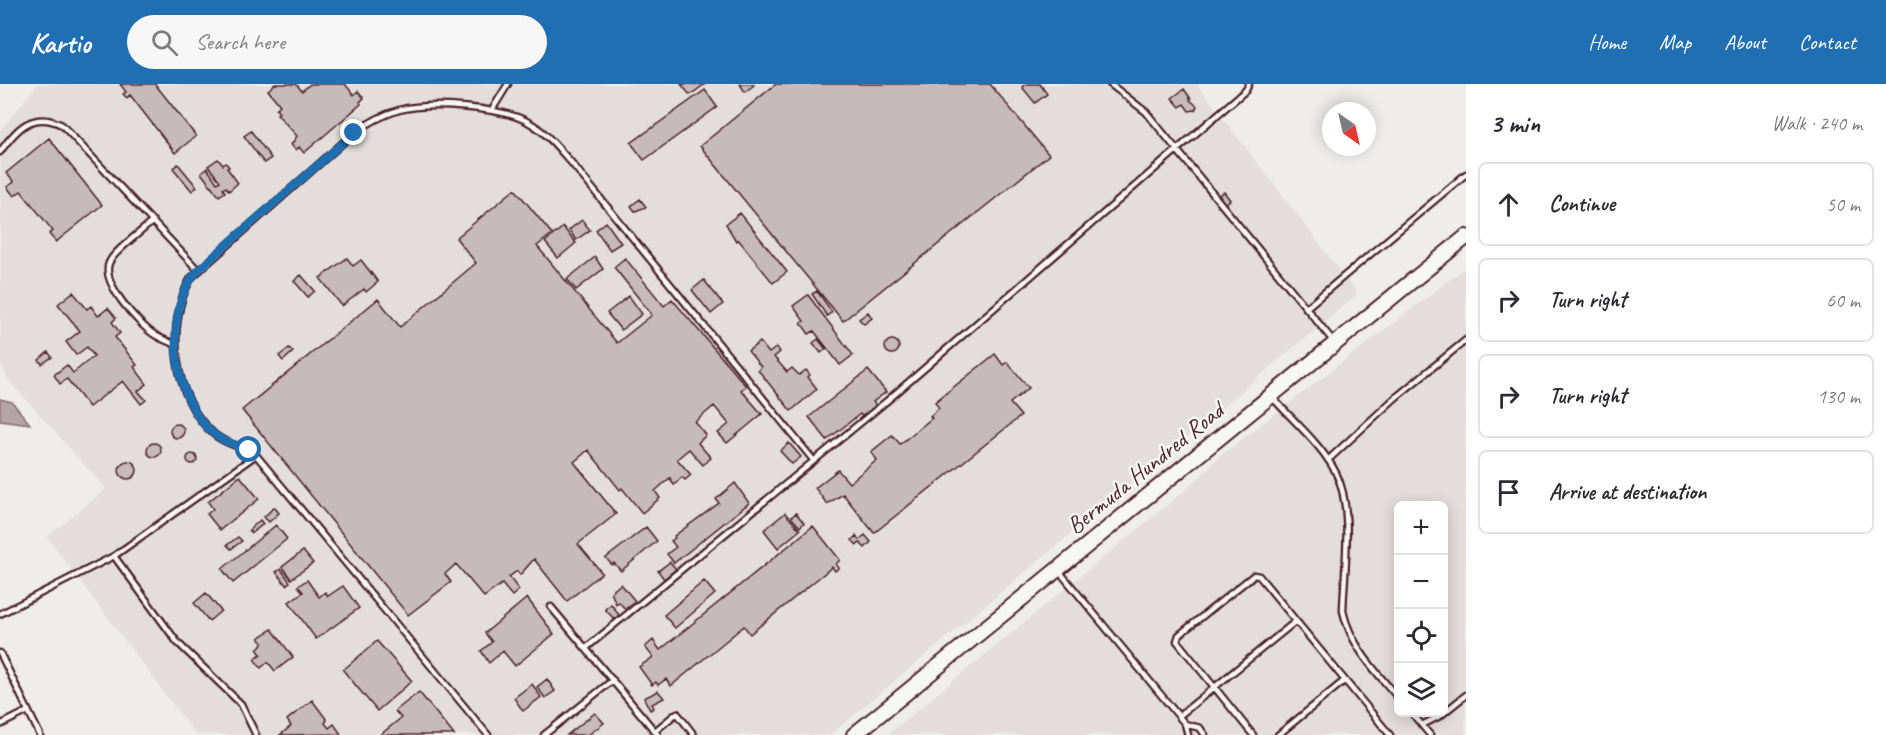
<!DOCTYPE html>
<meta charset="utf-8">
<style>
:root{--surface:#fff;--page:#f7f7f7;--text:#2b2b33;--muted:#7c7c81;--line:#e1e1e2;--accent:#1f6fb2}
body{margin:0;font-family:Caveat,sans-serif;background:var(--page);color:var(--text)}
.controls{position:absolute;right:18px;bottom:18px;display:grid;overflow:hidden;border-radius:9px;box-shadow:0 3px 15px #0003}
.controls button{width:54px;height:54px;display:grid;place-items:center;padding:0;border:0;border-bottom:2px solid var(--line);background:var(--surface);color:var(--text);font:30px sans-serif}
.compass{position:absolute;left:1322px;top:18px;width:54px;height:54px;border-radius:50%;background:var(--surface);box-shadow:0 3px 15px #0003;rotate:146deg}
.stop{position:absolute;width:18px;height:18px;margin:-14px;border:4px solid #1f6fb2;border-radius:50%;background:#fff}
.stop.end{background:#1f6fb2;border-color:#fff;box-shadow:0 2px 6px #0008}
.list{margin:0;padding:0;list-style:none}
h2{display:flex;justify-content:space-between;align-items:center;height:78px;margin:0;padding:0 24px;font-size:26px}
h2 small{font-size:20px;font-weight:400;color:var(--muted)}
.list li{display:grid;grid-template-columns:39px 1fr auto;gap:18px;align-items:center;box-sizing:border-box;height:84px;margin:0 12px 12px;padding:0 12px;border:2px solid var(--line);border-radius:9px}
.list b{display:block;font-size:22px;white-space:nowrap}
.list em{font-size:20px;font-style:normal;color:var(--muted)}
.icon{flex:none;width:33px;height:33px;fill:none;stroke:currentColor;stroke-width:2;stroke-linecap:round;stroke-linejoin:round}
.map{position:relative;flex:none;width:1466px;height:651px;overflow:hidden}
header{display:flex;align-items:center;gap:36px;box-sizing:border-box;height:84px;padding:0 30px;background:var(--accent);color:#fff}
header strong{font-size:28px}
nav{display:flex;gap:33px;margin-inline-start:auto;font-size:21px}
.search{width:420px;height:54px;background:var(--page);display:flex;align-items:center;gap:15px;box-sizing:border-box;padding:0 21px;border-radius:33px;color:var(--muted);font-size:22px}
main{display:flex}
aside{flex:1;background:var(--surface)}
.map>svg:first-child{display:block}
.built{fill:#e3dedc;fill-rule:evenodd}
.water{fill:#b4a4a5;stroke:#8a6f74;stroke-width:1.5}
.building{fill:#c6babb;stroke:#4a1f2b;stroke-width:1.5}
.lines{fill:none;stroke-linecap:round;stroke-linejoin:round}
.lane-casing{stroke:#4a1f2b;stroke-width:9}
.secondary-casing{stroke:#4a1f2b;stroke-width:18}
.lane{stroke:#f6f6f2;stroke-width:4.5}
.secondary{stroke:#f6f6f2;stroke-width:14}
.route{stroke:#1f6fb2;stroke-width:8}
.labels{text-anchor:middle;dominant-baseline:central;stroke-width:5;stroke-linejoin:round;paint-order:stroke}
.street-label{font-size:24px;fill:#4a1f2b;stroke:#f6f6f2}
</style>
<header>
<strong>Kartio</strong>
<div class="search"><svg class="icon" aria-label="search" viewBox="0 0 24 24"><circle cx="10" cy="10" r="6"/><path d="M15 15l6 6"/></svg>Search here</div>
<nav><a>Home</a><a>Map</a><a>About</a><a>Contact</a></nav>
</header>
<main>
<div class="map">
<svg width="1466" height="651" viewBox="0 0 1466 651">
<rect width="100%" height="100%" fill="#efedea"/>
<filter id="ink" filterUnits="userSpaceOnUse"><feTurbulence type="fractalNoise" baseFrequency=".0167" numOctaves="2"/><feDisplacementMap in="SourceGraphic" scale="12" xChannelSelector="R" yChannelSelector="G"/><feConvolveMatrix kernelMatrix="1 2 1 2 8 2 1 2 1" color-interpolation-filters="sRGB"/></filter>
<g filter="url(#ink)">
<!-- built -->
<path class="built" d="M38,0H1197L1358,210L830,651H196L47,453L106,405L9,297L0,278V46Z
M1466,183V651H887L1189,403L1220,372ZM1398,422H1444V628H1398Z"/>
<!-- water -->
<path class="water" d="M0,315L12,318L30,340L0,336Z"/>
<!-- building -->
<path class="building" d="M120,0H155L196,52L175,69L130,11L127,14L123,10L126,8Z
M275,0H296L302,7L310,0H345L354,11L358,7L364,14L360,18L361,20L304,69L299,63L296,66L291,61L297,52L277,30L279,29L276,25L280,21L268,6Z
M681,0H705L690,11Z
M740,0H753L754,1L745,8Z
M776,0H990L1049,71L843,237L700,62Z
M1026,0H1040L1047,10L1035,19L1022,3Z
M1184,5L1191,15L1190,16L1197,22L1195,26L1189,27L1184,20L1180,23L1172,14Z
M705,6L717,23L644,76L631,59Z
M251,47L271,74L264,79L244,52Z
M49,54L102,121L56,158L49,150L53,147L21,107L14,112L7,103L14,98L6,89Z
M218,75L223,81L226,79L229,83L227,84L238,99L229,107L226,103L223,105L225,108L219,112L201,89L207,84L217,99L220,97L208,82Z
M178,80L197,103L192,107L173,84Z
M515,105L552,150L537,162L617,259L652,231L614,183L625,174L664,222L672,215L746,302L741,306L762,330L727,359L718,349L729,340L714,322L695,338L706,351L698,359L711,374L703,381L689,365L677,375L691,391L685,396L682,393L674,401L670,394L655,407L660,414L642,429L622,404L620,406L588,366L574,378L616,430L578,460L602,489L567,517L534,475L520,491L517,487L509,493L519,506L512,512L502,500L484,513L456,480L445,490L451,498L408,531L242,326L378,215L400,243L476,179L456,154Z
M1224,108L1230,116L1224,121L1217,113Z
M640,115L646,123L635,127L631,122Z
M740,129L787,188L773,199L738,155L736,157L726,140Z
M582,136L590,146L576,156L569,146Z
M606,138L621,159L610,166L596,146Z
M563,143L576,159L558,174L545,158Z
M595,173L603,185L576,206L567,195Z
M347,174L353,182L361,176L378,198L366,208L364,205L342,222L320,194Z
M301,191L315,207L308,213L294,197Z
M704,196L723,220L711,230L692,206Z
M817,207L832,228L827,232L812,210Z
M73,208L87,225L91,222L98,232L108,224L116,234L112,238L120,249L115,253L137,281L134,283L147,300L138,307L146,316L141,320L123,297L89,323L67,295L60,300L54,291L67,281L73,289L94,272L87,263L76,271L66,258L80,247L58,220Z
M808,211L853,271L840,281L814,247L809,250L801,239L804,237L793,222Z
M629,212L642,230L621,246L607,229Z
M868,228L872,234L864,240L859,235Z
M818,255L826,265L821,269L813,259Z
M885 263a7 7 0 1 1 14 0a7 7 0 1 1-14 0Z
M760,258L769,269L777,263L780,268L774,273L787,288L792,284L799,291L806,286L810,291L808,293L817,305L791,327L758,286L761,283L748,267Z
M289,264L293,268L283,277L279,272Z
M48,268L52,273L42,280L39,276Z
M995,270L1003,281L1007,278L1029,304L1010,319L1021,332L874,449L843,410L827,420L815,404L838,386L849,399L877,376L871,368L892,351L900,360L932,334L930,332L939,324L935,318Z
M868,286L886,308L873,318L877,323L863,333L860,330L827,356L809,333Z
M170 347a7 7 0 1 1 14 0a7 7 0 1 1-14 0Z
M147 366a7 7 0 1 1 14 0a7 7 0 1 1-14 0Z
M789,359L801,373L792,380L780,367Z
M187 375a5 5 0 1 1 10 0a5 5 0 1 1-10 0Z
M119 386a9 9 0 1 1 18 0a9 9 0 1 1-18 0Z
M240,392L259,415L220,446L207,430L213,425L208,418Z
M735,399L749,419L674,479L667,470L676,463L671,457L675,454L674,452L719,419L716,415Z
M274,423L279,429L269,438L264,433Z
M785,429L800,446L778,464L764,446Z
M796,429L804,439L800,443L791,433Z
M260,436L263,440L252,449L249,446Z
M276,441L287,455L233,499L222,485Z
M813,442L840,476L836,480L839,484L835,487L832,483L750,550L744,542L671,602L666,595L658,601L656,598L652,601L639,583L653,573L645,563L653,556L660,566Z
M646,443L657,457L621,487L614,479L612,481L606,474Z
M865,451L871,458L865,464L860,459L857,461L852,456L856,452L859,456Z
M238,453L242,457L231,465L227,461Z
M303,467L313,479L291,495L282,483Z
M670,478L676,485L664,495L658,487Z
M281,485L290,498L286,501L276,488Z
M307,496L319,513L325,508L328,512L343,502L359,524L316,555L289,518L303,508L298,502Z
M704,497L715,510L675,544L664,531Z
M621,500L635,517L625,525L619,518L616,520L611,508Z
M206,509L221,527L209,537L194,519Z
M527,514L554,550L515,582L503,567L489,579L481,567L492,558L485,549Z
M611,520L619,531L614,535L605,525Z
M272,545L293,573L275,587L268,578L261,584L254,575L261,570L257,565L263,559L259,554Z
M377,557L412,597L377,627L343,586Z
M547,595L555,607L545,614L537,603Z
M532,600L541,613L523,627L514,614Z
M658,607L664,614L652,620L654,624L650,626L644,614Z
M419,608L454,651H380L401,634L395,627Z
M312,616L327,636L325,639L329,644L334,640L341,650L280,651L291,642L287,636Z
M595,629L604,639L588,651H567Z"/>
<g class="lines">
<defs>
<path id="lane" d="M1110,0L1146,28L1334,258
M492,26L508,0
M0,68C16,45 33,26 62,41L198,186
M153,137C143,146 113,168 109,179C101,199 139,241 155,251C161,255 170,258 176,261
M1306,224L1466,90
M1273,314C1293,337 1322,361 1336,389C1354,425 1344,486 1343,527C1351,563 1376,587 1398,614
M1328,376L1394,315L1466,256
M114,472L177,558L241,620L256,651
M1059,487L1185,640L1188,651
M551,523L658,651
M0,530L114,472L256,371
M586,564L888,316L1246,6L1249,0
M0,569L40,651
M1411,628L1430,651
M1179,632L1296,537
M1185,640L1200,644L1205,651
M0,641L28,627
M1422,641L1440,632L1466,611
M655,647L677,629L694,651
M488,651L256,371C243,362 227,361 215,351C173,317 165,240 191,194L354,49C368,39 382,31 399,26C429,18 504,23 530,39C546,48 558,64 570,77L814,377
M544,651L613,596
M1253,651L1177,557L1179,551L1254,491L1259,492L1390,651
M1278,651L1344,597"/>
<path id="secondary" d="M854,651L1466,153"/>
</defs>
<!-- lane casing -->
<use href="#lane" class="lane-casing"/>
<!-- secondary casing -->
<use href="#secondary" class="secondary-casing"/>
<!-- lane -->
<use href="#lane" class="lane"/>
<!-- secondary -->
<use href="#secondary" class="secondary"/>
</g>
</g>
<g class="lines" filter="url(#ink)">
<!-- route -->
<path class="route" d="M249,366C238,361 225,359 215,351C172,317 161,227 198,186L354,49"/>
</g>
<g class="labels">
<!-- street labels -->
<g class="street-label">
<text transform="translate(1145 384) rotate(-39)">Bermuda Hundred Road</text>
</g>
</g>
</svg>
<div class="controls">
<button>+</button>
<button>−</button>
<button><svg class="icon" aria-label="locate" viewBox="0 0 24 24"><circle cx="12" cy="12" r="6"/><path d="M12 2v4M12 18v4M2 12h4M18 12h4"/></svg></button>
<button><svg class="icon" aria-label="layers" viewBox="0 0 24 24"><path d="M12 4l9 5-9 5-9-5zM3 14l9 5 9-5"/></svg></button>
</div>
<svg class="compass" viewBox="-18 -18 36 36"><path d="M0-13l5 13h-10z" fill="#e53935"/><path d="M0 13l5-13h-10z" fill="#7c7c81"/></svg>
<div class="stop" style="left:249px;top:366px"></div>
<div class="stop end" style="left:354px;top:49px"></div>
</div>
<aside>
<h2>3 min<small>Walk · 240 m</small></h2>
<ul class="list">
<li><svg class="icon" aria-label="ahead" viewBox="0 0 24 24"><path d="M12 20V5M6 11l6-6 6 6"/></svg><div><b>Continue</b></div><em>50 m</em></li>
<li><svg class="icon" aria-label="right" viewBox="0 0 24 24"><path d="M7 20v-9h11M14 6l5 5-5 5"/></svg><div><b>Turn right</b></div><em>60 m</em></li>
<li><svg class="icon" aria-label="right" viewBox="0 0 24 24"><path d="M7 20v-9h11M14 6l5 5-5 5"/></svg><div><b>Turn right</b></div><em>130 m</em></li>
<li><svg class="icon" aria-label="arrive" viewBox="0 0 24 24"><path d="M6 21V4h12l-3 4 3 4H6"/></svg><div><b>Arrive at destination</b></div></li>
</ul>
</aside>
</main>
